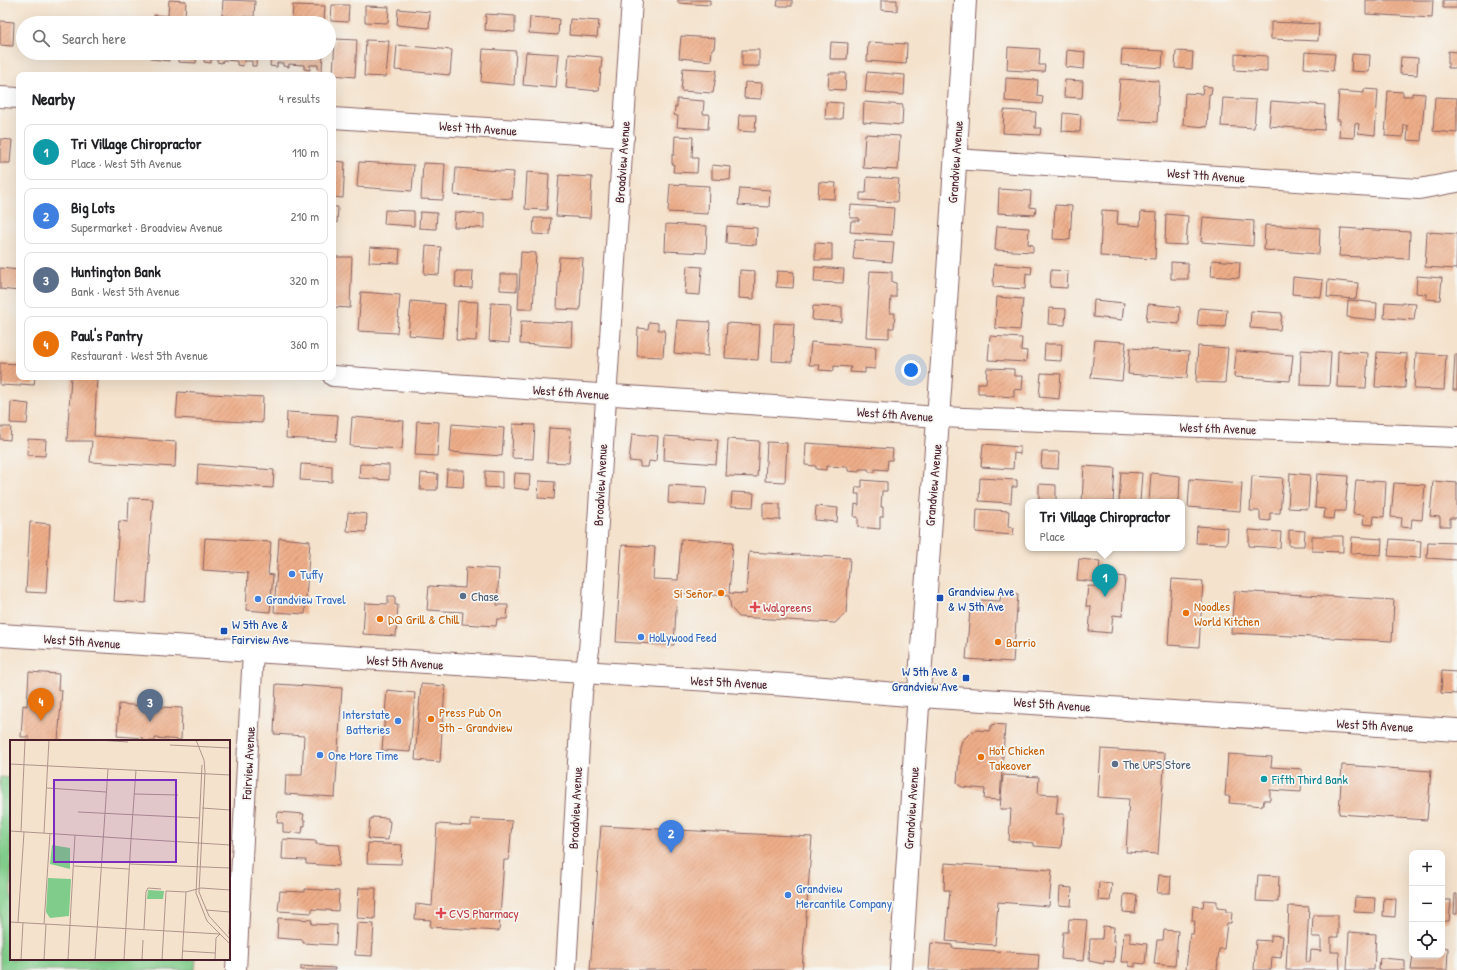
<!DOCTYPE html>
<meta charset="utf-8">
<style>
:root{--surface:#fff;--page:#f6f6f6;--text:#202124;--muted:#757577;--line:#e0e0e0;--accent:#0f766e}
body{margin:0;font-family:"Patrick Hand",sans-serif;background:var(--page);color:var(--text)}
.controls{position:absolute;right:12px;bottom:12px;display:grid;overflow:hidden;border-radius:8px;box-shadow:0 4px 16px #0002}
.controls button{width:36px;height:36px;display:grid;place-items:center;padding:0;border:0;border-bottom:1px solid var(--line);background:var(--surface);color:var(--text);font:20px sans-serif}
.you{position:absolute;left:911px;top:370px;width:14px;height:14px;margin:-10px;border:3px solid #fff;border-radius:50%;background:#1a73e8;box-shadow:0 0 0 6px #1a73e833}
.badge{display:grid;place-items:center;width:26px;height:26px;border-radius:50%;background:var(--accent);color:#fff;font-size:13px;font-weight:700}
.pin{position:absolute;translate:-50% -33px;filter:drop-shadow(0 1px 2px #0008)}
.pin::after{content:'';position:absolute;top:21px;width:14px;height:12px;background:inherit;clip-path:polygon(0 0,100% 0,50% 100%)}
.popup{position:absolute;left:1025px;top:499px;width:160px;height:52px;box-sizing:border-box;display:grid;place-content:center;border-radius:8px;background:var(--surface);filter:drop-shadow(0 1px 3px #0005);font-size:13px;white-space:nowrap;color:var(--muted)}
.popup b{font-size:15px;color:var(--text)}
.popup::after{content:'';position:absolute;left:50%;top:100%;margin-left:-8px;border:8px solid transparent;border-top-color:var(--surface)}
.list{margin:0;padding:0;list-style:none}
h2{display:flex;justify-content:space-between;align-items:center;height:52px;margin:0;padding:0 16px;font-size:17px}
h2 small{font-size:13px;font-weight:400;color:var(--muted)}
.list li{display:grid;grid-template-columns:26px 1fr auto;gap:12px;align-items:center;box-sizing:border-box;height:56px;margin:0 8px 8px;padding:0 8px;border:1px solid var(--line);border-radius:8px}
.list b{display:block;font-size:15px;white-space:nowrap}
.list p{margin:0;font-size:13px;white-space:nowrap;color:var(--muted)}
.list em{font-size:13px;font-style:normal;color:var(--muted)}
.icon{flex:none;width:22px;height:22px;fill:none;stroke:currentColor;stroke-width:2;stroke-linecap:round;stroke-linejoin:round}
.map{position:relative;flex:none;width:1457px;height:970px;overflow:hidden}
.search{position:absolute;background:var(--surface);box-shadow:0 4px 16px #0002;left:16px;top:16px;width:320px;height:44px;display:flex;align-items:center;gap:10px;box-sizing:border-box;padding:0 14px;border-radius:22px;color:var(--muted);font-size:15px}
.panel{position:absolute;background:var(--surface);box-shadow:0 4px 16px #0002;left:16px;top:72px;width:320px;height:308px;border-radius:8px}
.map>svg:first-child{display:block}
.pitch{fill:#80cc8a;stroke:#65765a}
.building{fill:url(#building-hatch)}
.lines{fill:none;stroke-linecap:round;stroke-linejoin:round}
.street-casing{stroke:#866363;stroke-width:22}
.secondary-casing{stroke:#866363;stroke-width:24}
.street{stroke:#fff;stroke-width:20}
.secondary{stroke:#fff;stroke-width:22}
.shop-dot{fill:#3f7fe0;stroke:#f6f6f2;stroke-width:1.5}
.food-dot{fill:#e8710a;stroke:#f6f6f2;stroke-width:1.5}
.service-dot{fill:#5c6f8a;stroke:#f6f6f2;stroke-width:1.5}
.transit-dot{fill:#1a4fb4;stroke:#f6f6f2;stroke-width:1.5}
.health-dot{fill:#e0444e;stroke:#f6f6f2;stroke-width:1.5}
.culture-dot{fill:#0f9aa8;stroke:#f6f6f2;stroke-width:1.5}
.labels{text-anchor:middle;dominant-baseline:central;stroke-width:3.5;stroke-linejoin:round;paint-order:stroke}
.street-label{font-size:13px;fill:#4a1f2b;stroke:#f6f6f2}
.shop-label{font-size:13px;fill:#366cbe;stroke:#f6f6f2;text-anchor:start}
.transit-label{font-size:13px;fill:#164399;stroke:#f6f6f2;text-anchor:start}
.food-label{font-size:13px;fill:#c56008;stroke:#f6f6f2;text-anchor:start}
.service-label{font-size:13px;fill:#4e5e75;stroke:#f6f6f2;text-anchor:start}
.health-label{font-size:13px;fill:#be3a42;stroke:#f6f6f2;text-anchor:start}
.culture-label{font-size:13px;fill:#0d838f;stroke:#f6f6f2;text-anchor:start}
.inset-road{fill:none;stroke:#b0948c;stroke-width:1}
.view{fill:#7b2cbf;fill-opacity:0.15;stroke:#7b2cbf;stroke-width:2}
.inset-edge{fill:none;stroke:#4a1f2b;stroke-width:2}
</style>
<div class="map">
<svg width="1457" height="970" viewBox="0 0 1457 970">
<defs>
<pattern id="building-hatch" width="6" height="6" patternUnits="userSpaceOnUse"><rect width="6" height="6" fill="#edad89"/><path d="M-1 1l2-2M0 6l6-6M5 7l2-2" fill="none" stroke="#cd9476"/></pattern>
</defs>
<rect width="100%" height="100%" fill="#f6f6f2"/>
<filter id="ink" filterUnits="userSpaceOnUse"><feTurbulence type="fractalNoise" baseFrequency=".025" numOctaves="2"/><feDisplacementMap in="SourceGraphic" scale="8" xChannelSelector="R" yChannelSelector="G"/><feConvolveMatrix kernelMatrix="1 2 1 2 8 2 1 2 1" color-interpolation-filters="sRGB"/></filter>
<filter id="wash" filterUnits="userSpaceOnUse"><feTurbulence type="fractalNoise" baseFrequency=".012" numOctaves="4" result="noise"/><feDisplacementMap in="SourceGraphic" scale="16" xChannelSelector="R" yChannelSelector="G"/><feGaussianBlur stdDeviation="0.9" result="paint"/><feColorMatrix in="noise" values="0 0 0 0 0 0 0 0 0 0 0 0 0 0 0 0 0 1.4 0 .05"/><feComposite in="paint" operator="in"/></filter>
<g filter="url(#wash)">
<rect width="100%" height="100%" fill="#f4e2cc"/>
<!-- pitch -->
<path class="pitch" d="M0,777L11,778V959H196L195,970H0Z"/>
<g id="blocks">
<!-- building -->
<path class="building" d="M169,0L186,1L185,17H200L199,23H154V15L168,16Z
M223,0L255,1L254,17L222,16Z
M678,0H710V5L678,3Z
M778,0H792V6H777Z
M881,0H897V11L881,10Z
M1366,0H1433L1432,18L1366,14Z
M1443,0H1457V8H1443Z
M293,5L325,6L324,22L292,21Z
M332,5H349L348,22L331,21Z
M365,6L389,7L388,23L365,22Z
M398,9L430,12L429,28L397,25Z
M486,14L515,16V32L485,30Z
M530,17L559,19L558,35L529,33Z
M570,19L599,21L597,37L569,35Z
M0,21L14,22L13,46L0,45Z
M1271,22L1319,24L1318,41L1271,39Z
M22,32H23V46H21Z
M681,36L715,38L714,49H712L711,61L679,58Z
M335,39L357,40L355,77L333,75Z
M366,40L389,41L386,77L364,76Z
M831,42L848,43L847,59H830Z
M868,42L907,44L906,64L867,61Z
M397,45L452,50L450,75L395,70Z
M1008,47L1040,49L1039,65H1045L1044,72L1007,70Z
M483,49L516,51L514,85L481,82Z
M1122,49L1163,51L1162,68L1121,65Z
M742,50H759V66H742Z
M1067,50L1085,52L1084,69L1066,67Z
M1176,51L1193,52L1192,69L1175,68Z
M1448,51L1457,52V68H1448Z
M526,52L559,54L556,88L523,85Z
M1305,52L1335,54L1333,71L1304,68Z
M152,53H169V61L151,59Z
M179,53H197L196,63L178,62Z
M205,53H257L256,66H252V61H244L243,66L237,65V61L223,60L222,63L217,62V59H211V63L204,62Z
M271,53H323L322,70L318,69V65H310V70L304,69V65L289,64V67L283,66V63H277V67L270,66Z
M569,54L602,57L599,91L566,88Z
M1235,54L1267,56V72L1235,70Z
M1352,54L1370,55L1369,72L1351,71Z
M1401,57L1418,58L1417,75L1400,74Z
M683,68L717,70L713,93L681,91Z
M867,72L905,75L904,95L865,92Z
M829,73H846L845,90L828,89Z
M1006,78L1038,80L1037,96L1043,97L1042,104L1005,101Z
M1120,79L1159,81L1157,122L1117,120Z
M1065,80L1083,81L1082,98L1064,97Z
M745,82L762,83L761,99L744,98Z
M1203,86L1212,87L1211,94H1209L1207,127L1183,125L1185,93L1202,94Z
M1364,89L1378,90L1375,135L1358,133L1359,124L1355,123L1354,138L1339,137L1340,120H1337L1339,91L1364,93Z
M1388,91L1403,92V96H1412V93L1425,94L1421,141L1407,140L1408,126L1404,125L1403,137L1385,136Z
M1435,97L1457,98V133L1433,131Z
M1223,98L1256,100L1254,128L1221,126Z
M677,99L704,101L703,114H709L708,129L677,127L678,116L674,115L675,107H677Z
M1271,101L1325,105L1324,130L1269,126Z
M826,102L843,103L842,119H825Z
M864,102L903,105L902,125L863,122Z
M1004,110L1036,112L1035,128H1041L1040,135L1003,133Z
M1063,113L1081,115L1080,132L1062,131Z
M739,115H756L755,132L738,131Z
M865,134L900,136L898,170L863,168Z
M675,136L693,137L692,158H698L697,173L673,172L674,164H672V155H674Z
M0,139L12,140L10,163H0Z
M333,161L345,162L343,198L333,197Z
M359,162L414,165L412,191L357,187Z
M423,163L445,164L443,200L421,199Z
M712,165L731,167L730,180L712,179Z
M456,168L514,172L512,199L454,195Z
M527,172L549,174L547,210L525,209Z
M559,175L592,177L590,218L556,216Z
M867,177L899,179L897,202L860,200V193H866Z
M819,182L836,183L835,199L818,198Z
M670,184L709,186L708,214L668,212Z
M740,188L770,190L769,207L738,205Z
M999,189L1031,191L1030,207L1036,208L1035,215L998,213Z
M851,205L894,208L892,235L850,232L851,221H859V218H850Z
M1055,205L1072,206L1070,240L1053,239Z
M333,207H338L337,223H333Z
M385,210L414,211V226L384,224Z
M1102,210L1118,211L1117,224L1131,225L1140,226L1141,212L1157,213L1155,259L1100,256Z
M420,212L437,213L436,229L419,228Z
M455,212L484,214V228L454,227Z
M1166,214L1188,216L1186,245L1165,244Z
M1203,217L1254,221L1253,246L1201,242Z
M534,218H551L550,235L533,234Z
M666,224L707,226L706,253L665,251Z
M1265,225L1320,228L1319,254L1264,250Z
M727,226L757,228L756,245L726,243Z
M997,226L1029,228L1028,244L1033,245V252L995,250Z
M1341,228L1410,232L1409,259L1339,256Z
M1427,232L1457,234L1456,269L1425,267Z
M855,240L894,242L892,262L853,259Z
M815,243L832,244V260H815Z
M426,246L441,247L439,275L424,274Z
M370,247L400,249L399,263L369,262Z
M521,252L536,253L533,309H518Z
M333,257H352L350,308L333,307Z
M559,257L583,258L580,310L557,309Z
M1212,260L1240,262L1239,278L1211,276Z
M1171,262L1188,263V279H1171Z
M994,264L1032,267L1031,274L1026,273L1025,289L993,287Z
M687,266L702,267L700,295L685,294Z
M815,267L844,269L843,283L814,282Z
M0,268L19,270V291L0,289Z
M740,270L755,271L754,299L739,298Z
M1051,270L1068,271L1067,288L1050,287Z
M456,271H473L472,288L455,287Z
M777,271L794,272L793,288L776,287Z
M870,271L892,272V282L896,283V297H891L890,313H895L894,328H889V338L866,337Z
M500,274H517V291L500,290Z
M1417,276L1442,278L1440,300L1426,299V294L1416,293Z
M1293,277L1323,280L1321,297L1292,294Z
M1328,280L1358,283L1356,299L1327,297Z
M361,292L400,295L397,333L358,331Z
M997,297L1023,299L1020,330L995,328Z
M1094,300L1124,303L1122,320L1093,317Z
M1348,300L1377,303L1376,320L1347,317Z
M411,301L445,304L442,338L408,335Z
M458,301L478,302L476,341L456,340Z
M1385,302L1416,304L1414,320L1384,318Z
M491,303L511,304L509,343L489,341Z
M1148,304L1180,307L1179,324L1146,321Z
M813,306L842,307V322L812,320Z
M1049,308L1066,309L1065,325L1048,324Z
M1199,308L1227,310L1225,327L1197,325Z
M1251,311L1282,313L1280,330L1250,328Z
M677,320L710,322L708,356L674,353Z
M521,321L573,323L572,347L520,344Z
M649,322L658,323V330H665L663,357L637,356L638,328L648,329Z
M727,323L760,325L758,360L725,358Z
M774,323L794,324L792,362L772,361Z
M990,336L1022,338L1021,350L1027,351L1026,362L988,360Z
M1095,340L1126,342L1122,381L1091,378Z
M811,342L876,347L875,369L865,368V373L850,372L851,367L834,366V371L819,370L820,365H809Z
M1045,344H1062L1061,361L1044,360Z
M1198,346L1228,348L1225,383L1196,382Z
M1130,348L1189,352L1187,378L1128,374Z
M1301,350L1331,352L1329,386L1300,385Z
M1236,351L1293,355L1290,381L1234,377Z
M1338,351L1368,353L1366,388L1337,387Z
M1377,352L1407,354L1405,388L1375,387Z
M1416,353L1446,355L1444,390L1414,389Z
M1455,354L1457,355V390H1453Z
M0,363L19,364V377H35L34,385L20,384V386L0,385Z
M987,368L1014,369V376H1023L1022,390L1014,389V397L985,395V393H978V383H986Z
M1041,373L1061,374L1059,399L1039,397Z
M71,377H97L94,436L176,442L175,467L90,462L92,441H67Z
M178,392L263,397L262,423L176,418Z
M11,402L29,404L27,424L10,423Z
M287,412L338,415L336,441L286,438Z
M352,417L404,421L402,449L350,446Z
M417,421L439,422L437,456L415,455Z
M452,424L504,428L502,456L450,452Z
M513,424L535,425L533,459L512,458Z
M0,427H11L10,440L0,439Z
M549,428L571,429L569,463L547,462Z
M632,434L658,436L656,462L649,461L648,467H640V462L629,461Z
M665,436L718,440L716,464L664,460Z
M28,439L46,440L45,456L27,455Z
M728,439L759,441L757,477L726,476Z
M767,442L787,443L785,482L765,481Z
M806,443L893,449L892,460H888L887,470L875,469V472H869L868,469H859V472L848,471V467L826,466V470L816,469V466L805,465Z
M983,444L1020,447V454L1014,453L1013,469L981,467Z
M1042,452H1059L1058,469L1041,468Z
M198,464L274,470L273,488L197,483Z
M301,464L332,466V482L300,480Z
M360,464L389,465V480L359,478Z
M1084,466L1115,468L1113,502L1082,501Z
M447,470H464L463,487L446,486Z
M485,471L502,472V488L485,487Z
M1121,472L1142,473L1140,502H1119Z
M421,473L438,474L437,490H420Z
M515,473L530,474L529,490L514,488Z
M1151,473L1180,476L1179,502H1149Z
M1290,473L1310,475L1308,509L1288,508Z
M1317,474L1348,476L1345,511H1335L1334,519L1324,518L1325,509L1315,508Z
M1252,476L1283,478L1280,513H1270V521L1260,520V511H1250Z
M980,478L1017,480V487H1012L1011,503L979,501Z
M1190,479L1242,483L1240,511L1188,507Z
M862,480L887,482V491H882L881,507H883V517H880V529L858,527V517H854L855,504L859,505V494H855L856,487H862Z
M1356,480L1386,482L1384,517L1374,516L1373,525L1363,524L1364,515L1353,514Z
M539,481L555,482L554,499L538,498Z
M1433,481L1457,483V518H1450V526H1440V517L1430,516Z
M1394,483L1425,485L1422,520L1412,519L1411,528L1401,527L1402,518L1391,517Z
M1039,484L1056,485V501L1039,500Z
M669,485L707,487L705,506L668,503Z
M732,492L754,493L753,507L731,506Z
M129,498L153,499L146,603L114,601L119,521L128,522Z
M763,503L780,504V520L763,519Z
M816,506L838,508L837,522L815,520Z
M977,509L1009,511L1008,527L1014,528L1013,535L976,532Z
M348,512L367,514L366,532L347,531Z
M30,522L50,524L46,593L26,592Z
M1197,526L1228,528L1227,544L1196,543Z
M1249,530L1281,532L1280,548L1249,546Z
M1289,530L1305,531L1304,546H1289Z
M1312,536H1343V552L1312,551Z
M1352,537L1382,539L1381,555L1351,553Z
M205,538L271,542L268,574L273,575L270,612L246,610L248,573L203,570Z
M279,538L310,541L305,614L274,612Z
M681,539L733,542L729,593L746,594L749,552L850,558L846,613L835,623L739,617L731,608L729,596L677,593L674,645L616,642L622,545L655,547L653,579L678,580Z
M1390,539L1421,541L1420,558L1388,556Z
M1428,542L1457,543V560L1427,558Z
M1079,559L1100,561L1098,582L1077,580Z
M466,567L499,569L497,605H508L507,619H497L496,626L462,624L463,612L427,610L429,586L465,588Z
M1109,575L1125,577L1122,616L1113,615L1111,633L1089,631L1091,606H1086L1088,586L1108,587Z
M1172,579L1203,581L1199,647L1168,645Z
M1234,591L1394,600L1392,641L1231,633Z
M1001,592L1018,594L1013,662L966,659L970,610L980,611L981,600L1000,601Z
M388,596H395V605H398L396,636L363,634L365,603L388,604Z
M1442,671L1457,672V694L1441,693Z
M29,672L59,674L58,690H62L58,741H29V737H21L23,705L27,706Z
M276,684L342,688L335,797L285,794L286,775H302L304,736L274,734Z
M421,684L445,686L440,762L415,760Z
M387,690L415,693L410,752L382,750Z
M143,701L160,702V707L182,708L181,740L155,738V741H143V738L117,736L119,704L142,706Z
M994,724L1005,725L1000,800L984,799L985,789L962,787L959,785L957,782L960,747L962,741L970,733L977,730L989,731L991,726Z
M1101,749L1165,753L1158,854L1126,852L1129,799L1098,797Z
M1228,754L1272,757L1271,767L1302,769L1301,792L1270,790V800H1264L1263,806L1229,803L1230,796H1225Z
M1342,765L1431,771L1427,820L1339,814Z
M1003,775L1039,777L1038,794L1058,795L1056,814H1064L1061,848L1034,846V843L1009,841L1011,809H1000Z
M278,812L304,814L303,820H305V826H303L302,833L283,832V823H277Z
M372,817L388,818V821H390L388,840L368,839L370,819H372Z
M471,819L512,821L509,860H504L499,931L430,927L431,920L415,919L416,904L432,906L437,824L471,826Z
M601,826L812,837L802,970H590Z
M283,839L316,841V844L340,845L339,866L306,864V860L282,859Z
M368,843L402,845L401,864L367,863Z
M945,863L1052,870L1049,906L998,902L995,945L946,941L950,890H944Z
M1159,875L1171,876L1170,893H1157Z
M1258,875L1279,876L1278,902L1256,901Z
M1099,882L1112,883L1110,901L1098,900Z
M1060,887L1072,888L1071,906L1059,905Z
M359,888H376L375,919L357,918Z
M305,889L339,891L338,911L312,909V913L278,911L280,891L305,892Z
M1124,894L1137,895L1135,913L1123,912Z
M1455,894H1457V914H1454Z
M1355,897L1375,898L1374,913L1354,912Z
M1384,898L1396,899L1395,917L1383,916Z
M1204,900L1217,901V908L1226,909V912H1232L1231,923H1227L1224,949H1219L1217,970L1186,969L1190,934H1193L1195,921H1192L1193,906L1203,907Z
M1442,900H1451L1449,921H1442Z
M1289,906L1309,907L1306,962H1310L1311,950L1321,951V937H1312L1313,915H1338V937H1331V952H1339L1340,970H1286Z
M278,918L312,920L311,924L337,925L336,945L303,943V940L277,938Z
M1069,919L1087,920L1083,961L1061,959L1063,932H1068Z
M357,923L374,924L372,956L355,955Z
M1103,926L1114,927L1113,941H1115L1114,962L1104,961V964L1089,961L1090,939H1102Z
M1164,930L1178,931L1175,966L1154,964L1157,940H1163Z
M1349,932L1376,934L1374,970H1347Z
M1124,933H1130V942L1147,944L1145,964L1135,963V967L1129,966V962H1121Z
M1271,935L1283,936L1281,958L1272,957L1271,970H1254L1256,940L1271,941Z
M931,943L952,945V948L1039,954L1038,970H929Z
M1442,947L1448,948L1447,970H1411L1413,955H1442Z
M1380,958L1405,960V970H1379Z
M301,966L335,968V970H301Z"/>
</g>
</g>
<g filter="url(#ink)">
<use href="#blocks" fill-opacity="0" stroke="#866363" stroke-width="1"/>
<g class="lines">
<defs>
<path id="street" d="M0,97L19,98
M333,118L624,137
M955,159L1419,189L1457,182
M333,376L939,417L1457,437
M236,970L253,652
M566,970L582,693L589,650L592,614L632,0"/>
<path id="secondary" d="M0,635L788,685L920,696L1457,730
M901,970C920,647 947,324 965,0"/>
</defs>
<!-- street casing -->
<use href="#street" class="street-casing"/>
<!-- secondary casing -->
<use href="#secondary" class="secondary-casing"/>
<!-- street -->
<use href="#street" class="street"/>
<!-- secondary -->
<use href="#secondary" class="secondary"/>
</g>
</g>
<!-- markers -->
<g class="shop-dot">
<circle cx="292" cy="574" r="4"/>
<circle cx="258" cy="599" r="4"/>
<circle cx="641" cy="637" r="4"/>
<circle cx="398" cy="721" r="4"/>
<circle cx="320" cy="755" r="4"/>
<circle cx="788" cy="895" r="4"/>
</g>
<g class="food-dot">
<circle cx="721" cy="593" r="4"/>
<circle cx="1186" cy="613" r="4"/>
<circle cx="380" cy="619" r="4"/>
<circle cx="998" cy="642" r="4"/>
<circle cx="431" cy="719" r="4"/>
<circle cx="981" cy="757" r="4"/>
</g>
<g class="service-dot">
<circle cx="463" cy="596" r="4"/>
<circle cx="1115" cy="764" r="4"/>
</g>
<g class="transit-dot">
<rect x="936" y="594" width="8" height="8" rx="2"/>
<rect x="220" y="627" width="8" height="8" rx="2"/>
<rect x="962" y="674" width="8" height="8" rx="2"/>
</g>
<g class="health-dot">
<path d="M753 601h4v4h4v4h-4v4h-4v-4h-4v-4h4z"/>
<path d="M439 907h4v4h4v4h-4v4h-4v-4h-4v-4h4z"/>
</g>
<circle class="culture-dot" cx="1264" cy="779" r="4"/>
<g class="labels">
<!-- street labels -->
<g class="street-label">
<text transform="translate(478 128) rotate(4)">West 7th Avenue</text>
<text transform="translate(622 162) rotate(-86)">Broadview Avenue</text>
<text transform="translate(955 162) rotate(-86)">Grandview Avenue</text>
<text transform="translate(1206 175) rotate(4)">West 7th Avenue</text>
<text transform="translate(571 392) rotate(4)">West 6th Avenue</text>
<text transform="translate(895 414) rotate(4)">West 6th Avenue</text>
<text transform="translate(1218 428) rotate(2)">West 6th Avenue</text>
<text transform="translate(600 485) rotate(-87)">Broadview Avenue</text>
<text transform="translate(933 485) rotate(-85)">Grandview Avenue</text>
<text transform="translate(82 641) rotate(4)">West 5th Avenue</text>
<text transform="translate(405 662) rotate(4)">West 5th Avenue</text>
<text transform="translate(729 682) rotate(3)">West 5th Avenue</text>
<text transform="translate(1052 704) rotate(4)">West 5th Avenue</text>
<text transform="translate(1375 725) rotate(3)">West 5th Avenue</text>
<text transform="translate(248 763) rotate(-87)">Fairview Avenue</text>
<text transform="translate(575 808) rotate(-87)">Broadview Avenue</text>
<text transform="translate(911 808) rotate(-86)">Grandview Avenue</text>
</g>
<!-- shop labels -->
<g class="shop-label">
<text x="300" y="574">Tuffy</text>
<text x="266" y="599">Grandview Travel</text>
<text x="649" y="637">Hollywood Feed</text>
<text x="390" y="714" text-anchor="end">Interstate<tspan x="390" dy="15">Batteries</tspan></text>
<text x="328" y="755">One More Time</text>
<text x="796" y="888">Grandview<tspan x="796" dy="15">Mercantile Company</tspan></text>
</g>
<!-- transit labels -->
<g class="transit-label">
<text x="948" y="591">Grandview Ave<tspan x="948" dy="15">&amp; W 5th Ave</tspan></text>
<text x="232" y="624">W 5th Ave &amp;<tspan x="232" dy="15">Fairview Ave</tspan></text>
<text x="958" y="671" text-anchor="end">W 5th Ave &amp;<tspan x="958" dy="15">Grandview Ave</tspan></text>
</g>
<!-- food labels -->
<g class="food-label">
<text x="713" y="593" text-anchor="end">Sí Señor</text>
<text x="1194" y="606">Noodles<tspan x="1194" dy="15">World Kitchen</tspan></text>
<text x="388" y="619">DQ Grill &amp; Chill</text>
<text x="1006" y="642">Barrio</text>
<text x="439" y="712">Press Pub On<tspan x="439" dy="15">5th - Grandview</tspan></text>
<text x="989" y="750">Hot Chicken<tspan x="989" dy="15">Takeover</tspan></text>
</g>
<!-- service labels -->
<g class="service-label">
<text x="471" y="596">Chase</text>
<text x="1123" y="764">The UPS Store</text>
</g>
<!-- health labels -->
<g class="health-label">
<text x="763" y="607">Walgreens</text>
<text x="449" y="913">CVS Pharmacy</text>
</g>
<!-- culture labels -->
<g class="culture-label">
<text x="1272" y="779">Fifth Third Bank</text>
</g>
</g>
<!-- overview -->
<g transform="translate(10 740)">
<rect width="220" height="220" fill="#f4e2cc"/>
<path d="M42,105L60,108V129L40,124ZM38,138L61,139L59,176L40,178L36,172ZM138,150L154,151L153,159H137Z" fill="#80cc8a"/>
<path class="inset-road" d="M88,0L118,2M186,0L194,20L195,32L189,152L199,176L220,199M160,5L220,8M0,24L220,35M192,25L186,153L197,181L220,204M37,48L96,52M124,54L168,55M192,68L220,70M68,72L190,78M0,91L220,105M11,92L15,0M34,93L39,0M121,99L126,30M119,124L220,128M64,126L119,129M196,170L220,172M0,182L210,194M8,182L14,92M34,184L40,93M134,189L136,152L138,148L151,149M219,194L220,173M173,211L205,213M11,220L13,182M34,220L36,184M58,220L65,95M85,220L98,29M114,220L121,99M132,220L133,200M152,220L156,151L176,152L191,148L220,150M172,220L176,152M205,220L206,198L210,194"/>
<path class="view" d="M44,40H166V122H44Z"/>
<rect width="220" height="220" class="inset-edge"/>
</g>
</svg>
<div class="controls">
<button>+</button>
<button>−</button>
<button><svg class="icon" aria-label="locate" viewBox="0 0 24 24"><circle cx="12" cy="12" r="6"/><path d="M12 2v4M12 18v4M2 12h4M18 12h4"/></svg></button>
</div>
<div class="you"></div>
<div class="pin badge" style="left:1105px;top:597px;background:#0f9aa8">1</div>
<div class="popup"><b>Tri Village Chiropractor</b>Place</div>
<div class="pin badge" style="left:671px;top:853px;background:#3f7fe0">2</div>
<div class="pin badge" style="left:150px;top:722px;background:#5c6f8a">3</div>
<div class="pin badge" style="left:41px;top:721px;background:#e8710a">4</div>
<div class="search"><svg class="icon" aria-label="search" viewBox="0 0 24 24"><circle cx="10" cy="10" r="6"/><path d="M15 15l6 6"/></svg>Search here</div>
<section class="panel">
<h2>Nearby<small>4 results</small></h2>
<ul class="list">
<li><span class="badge" style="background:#0f9aa8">1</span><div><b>Tri Village Chiropractor</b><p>Place · West 5th Avenue</p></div><em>110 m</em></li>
<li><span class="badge" style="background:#3f7fe0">2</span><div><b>Big Lots</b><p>Supermarket · Broadview Avenue</p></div><em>210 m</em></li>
<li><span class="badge" style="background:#5c6f8a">3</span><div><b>Huntington Bank</b><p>Bank · West 5th Avenue</p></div><em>320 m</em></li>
<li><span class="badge" style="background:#e8710a">4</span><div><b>Paul's Pantry</b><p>Restaurant · West 5th Avenue</p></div><em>360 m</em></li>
</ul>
</section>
</div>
